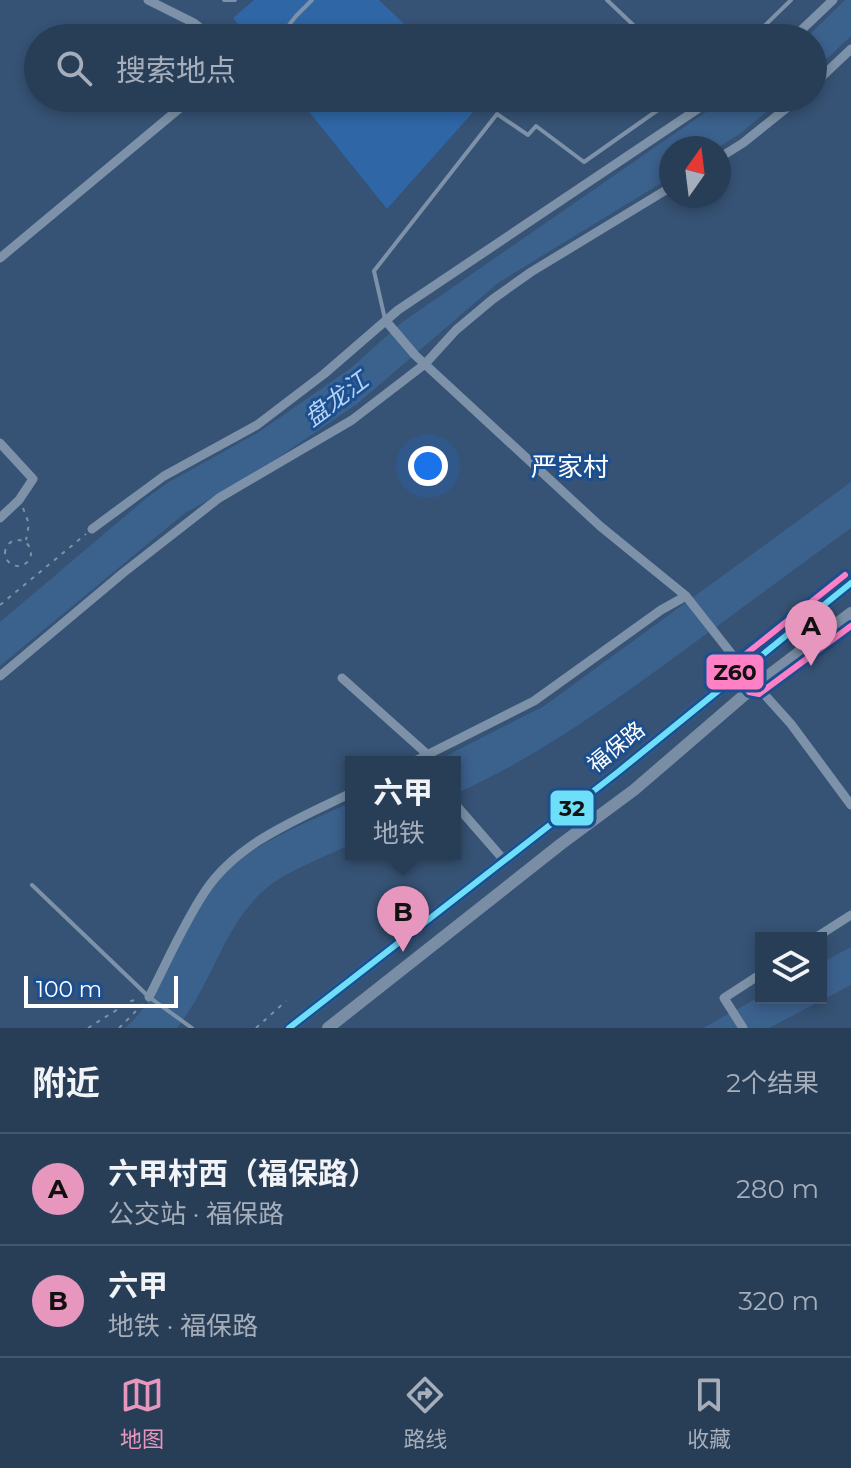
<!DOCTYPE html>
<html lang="zh">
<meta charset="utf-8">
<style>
:root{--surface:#283e57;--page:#344961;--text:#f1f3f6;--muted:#a5aeba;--line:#44576d;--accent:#e797bd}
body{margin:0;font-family:Montserrat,"Noto Sans SC",sans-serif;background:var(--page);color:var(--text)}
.controls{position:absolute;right:24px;bottom:24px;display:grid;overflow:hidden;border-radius:0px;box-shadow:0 4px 12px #0003}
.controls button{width:72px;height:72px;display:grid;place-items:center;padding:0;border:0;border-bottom:2px solid var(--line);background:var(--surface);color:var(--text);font:40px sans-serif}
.compass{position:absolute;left:659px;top:136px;width:72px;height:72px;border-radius:50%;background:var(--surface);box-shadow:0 4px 12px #0003;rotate:14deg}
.scale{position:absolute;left:24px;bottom:20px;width:154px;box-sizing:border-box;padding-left:8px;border:4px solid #fff;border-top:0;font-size:22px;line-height:28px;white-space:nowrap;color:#fff;-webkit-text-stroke:6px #1b4f8f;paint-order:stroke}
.you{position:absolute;left:428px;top:466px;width:28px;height:28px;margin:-20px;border:6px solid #fff;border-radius:50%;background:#1a73e8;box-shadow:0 0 0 12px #1a73e833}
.badge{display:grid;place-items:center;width:52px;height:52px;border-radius:50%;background:var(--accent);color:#111;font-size:26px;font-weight:700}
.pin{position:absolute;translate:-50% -66px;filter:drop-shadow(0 2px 4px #0008)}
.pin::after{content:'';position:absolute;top:42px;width:28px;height:24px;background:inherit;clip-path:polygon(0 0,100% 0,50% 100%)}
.popup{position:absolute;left:345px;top:756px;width:116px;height:104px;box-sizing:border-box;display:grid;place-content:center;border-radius:0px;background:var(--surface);filter:drop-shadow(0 2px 6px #0005);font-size:26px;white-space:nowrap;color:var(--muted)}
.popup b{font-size:30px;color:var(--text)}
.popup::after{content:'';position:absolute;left:50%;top:100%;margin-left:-16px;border:16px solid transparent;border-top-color:var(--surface)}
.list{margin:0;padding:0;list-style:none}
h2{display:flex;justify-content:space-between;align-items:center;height:104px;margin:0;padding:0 32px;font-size:34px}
h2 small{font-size:26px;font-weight:400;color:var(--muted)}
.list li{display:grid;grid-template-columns:52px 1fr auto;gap:24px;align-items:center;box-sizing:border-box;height:112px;padding:0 32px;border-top:2px solid var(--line)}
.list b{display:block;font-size:30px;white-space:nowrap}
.list p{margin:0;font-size:26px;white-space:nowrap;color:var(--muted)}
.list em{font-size:26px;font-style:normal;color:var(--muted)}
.icon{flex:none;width:44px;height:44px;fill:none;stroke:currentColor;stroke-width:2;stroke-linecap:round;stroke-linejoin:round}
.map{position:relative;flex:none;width:851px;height:1028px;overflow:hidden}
.search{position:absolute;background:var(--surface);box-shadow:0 4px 12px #0003;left:24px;right:24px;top:24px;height:88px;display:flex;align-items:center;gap:20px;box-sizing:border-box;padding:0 28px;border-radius:44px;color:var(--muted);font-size:30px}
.sheet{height:328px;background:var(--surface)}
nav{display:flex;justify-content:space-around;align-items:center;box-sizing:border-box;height:112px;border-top:2px solid var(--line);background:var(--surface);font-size:22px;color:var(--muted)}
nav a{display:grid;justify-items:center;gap:4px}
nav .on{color:var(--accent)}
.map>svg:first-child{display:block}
.green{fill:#2f66a5}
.water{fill:#3b618d}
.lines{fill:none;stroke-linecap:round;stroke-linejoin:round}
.path{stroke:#7d92a8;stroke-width:2;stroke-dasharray:4 6;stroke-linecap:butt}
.lane{stroke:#7d92a8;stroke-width:4}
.street{stroke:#7d92a8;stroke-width:9}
.secondary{stroke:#798da4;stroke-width:12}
.bus-1-casing{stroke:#1b4f8f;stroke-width:12}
.bus-2-casing{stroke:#1b4f8f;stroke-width:12}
.bus-1{stroke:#6ddff8;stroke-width:6}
.bus-2{stroke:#ff80c5;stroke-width:6}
.labels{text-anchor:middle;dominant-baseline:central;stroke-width:6;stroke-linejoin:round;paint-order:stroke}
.street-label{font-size:22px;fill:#fff;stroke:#1b4f8f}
.water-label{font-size:24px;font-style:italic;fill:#b5d3f5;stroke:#1b4f8f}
.quarter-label{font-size:26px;fill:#fff;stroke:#1b4f8f}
.line-badge{stroke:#1b4f8f;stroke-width:3}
.pale-badge-label{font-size:22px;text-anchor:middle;font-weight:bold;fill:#111}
</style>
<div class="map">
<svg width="851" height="1028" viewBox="0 0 851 1028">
<rect width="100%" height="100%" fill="#365274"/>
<!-- green -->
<path class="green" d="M254,0H379L419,38H250L233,18Z
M298,98H475L474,111L387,209Z"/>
<!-- water -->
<path class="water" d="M845,0H851V36L813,72V38H806Z
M726,98H783L741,133L717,148H671V177L498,283L357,404L245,480L185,513L0,666V622L144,500L167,483L259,432L351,368L401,323Z
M851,482V528C795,569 739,610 683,651C611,704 538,757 455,794V762H434L544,706Z
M351,802V844C326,857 296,867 273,883C225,918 213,984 177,1028H125C170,989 180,923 220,879C253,841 306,824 351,802Z
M851,947V985L769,1028H703L761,996L821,998V963Z"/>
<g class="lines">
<!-- path -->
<path class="path" d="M23,508L29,524L26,540
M5 553a13 13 0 1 1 26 0a13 13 0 1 1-26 0Z
M0,605L86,534
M88,1028L131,1001L138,999
M119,1028L143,1004
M256,1028L286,1001"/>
<!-- lane -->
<path class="lane" d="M224,0H235
M607,0L647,38
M279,38L296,16L312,0
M752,38L791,0
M385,319L374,271L497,114L528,135L536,126L584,162L675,98
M32,885L149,997L192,1028"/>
<!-- street -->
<path class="street" d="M148,0L194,23L213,38
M793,38L833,0
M813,85L851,49
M719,158L743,143L799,98
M0,258L192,98
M386,321L415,355L600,526L686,596L756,685L791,724L851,805
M0,443L33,479L19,500L0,518
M92,529L164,476L257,425L324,374L398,310L714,98
M0,676L123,573L219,498L352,420L425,364L456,330L493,299L531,272L671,187
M342,678L428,755L432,762
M413,762L534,701L661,610L686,596
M455,804L503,859
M815,938L851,915
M149,997C167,962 183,925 204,893C237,842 299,819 351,793
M743,1028L724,998L761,974"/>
<!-- secondary -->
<path class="secondary" d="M289,1028L618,772L851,583
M328,1028L561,844L634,790L756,685L851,613"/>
<defs>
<path id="bus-1" d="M289,1028L618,772L851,583"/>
<path id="bus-2" d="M845,575L737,661L735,672L749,692L759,694L851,626"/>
</defs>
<!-- bus-1 casing -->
<use href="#bus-1" class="bus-1-casing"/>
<!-- bus-2 casing -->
<use href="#bus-2" class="bus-2-casing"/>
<!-- bus-1 -->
<use href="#bus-1" class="bus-1"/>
<!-- bus-2 -->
<use href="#bus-2" class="bus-2"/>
</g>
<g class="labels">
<!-- street labels -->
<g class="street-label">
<text transform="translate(616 747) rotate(-39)">福保路</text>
</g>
<!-- water labels -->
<g class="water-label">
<text transform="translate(336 399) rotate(-37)">盘龙江</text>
</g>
<!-- quarter labels -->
<g class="quarter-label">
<text x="570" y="467">严家村</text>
</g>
</g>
<g class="line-badge">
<rect x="705" y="653" width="60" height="38" rx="8" fill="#ff80c5"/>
<rect x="549" y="789" width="46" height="38" rx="8" fill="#6ddff8"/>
</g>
<g class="pale-badge-label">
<text x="735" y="680">Z60</text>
<text x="572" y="816">32</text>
</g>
</svg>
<div class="controls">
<button><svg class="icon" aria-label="layers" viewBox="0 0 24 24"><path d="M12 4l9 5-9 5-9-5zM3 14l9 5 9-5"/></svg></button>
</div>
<svg class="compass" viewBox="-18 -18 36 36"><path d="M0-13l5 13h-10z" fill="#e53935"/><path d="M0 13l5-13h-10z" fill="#a5aeba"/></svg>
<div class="scale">100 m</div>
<div class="you"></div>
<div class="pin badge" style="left:811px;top:666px">A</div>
<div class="pin badge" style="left:403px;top:952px">B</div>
<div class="popup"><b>六甲</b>地铁</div>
<div class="search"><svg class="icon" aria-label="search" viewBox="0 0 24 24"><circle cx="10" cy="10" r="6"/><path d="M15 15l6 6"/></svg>搜索地点</div>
</div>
<section class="sheet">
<h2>附近<small>2个结果</small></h2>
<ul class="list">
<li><span class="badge">A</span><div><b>六甲村西（福保路）</b><p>公交站 · 福保路</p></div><em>280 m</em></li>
<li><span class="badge">B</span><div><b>六甲</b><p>地铁 · 福保路</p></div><em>320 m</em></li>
</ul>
</section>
<nav>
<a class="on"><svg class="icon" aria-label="map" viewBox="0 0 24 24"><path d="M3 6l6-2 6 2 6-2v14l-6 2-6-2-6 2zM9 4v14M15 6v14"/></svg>地图</a>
<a><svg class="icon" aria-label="directions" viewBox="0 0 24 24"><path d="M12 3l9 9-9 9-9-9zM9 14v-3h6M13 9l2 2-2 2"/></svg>路线</a>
<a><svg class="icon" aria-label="saved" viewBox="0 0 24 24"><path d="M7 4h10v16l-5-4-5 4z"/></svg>收藏</a>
</nav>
